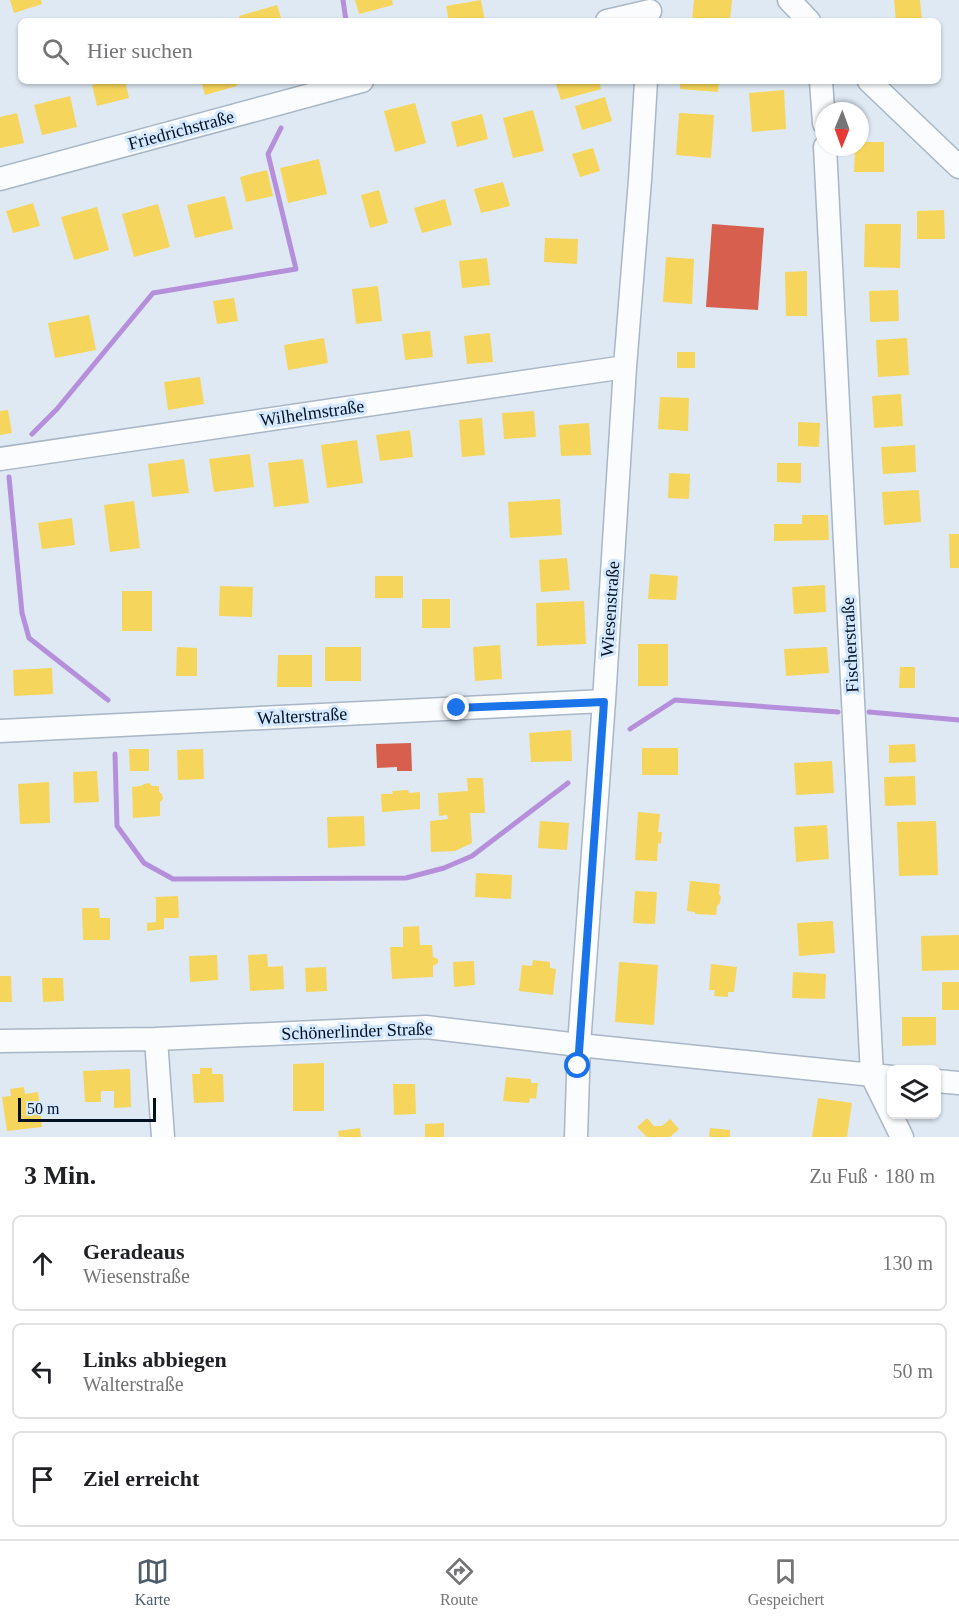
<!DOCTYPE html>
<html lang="de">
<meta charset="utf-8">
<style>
:root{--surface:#fff;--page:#f6f6f6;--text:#202124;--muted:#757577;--line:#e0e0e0;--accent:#4e5d6c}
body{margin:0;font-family:Georgia,serif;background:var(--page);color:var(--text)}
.controls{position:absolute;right:18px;bottom:18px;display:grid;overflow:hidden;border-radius:9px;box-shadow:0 2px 4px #0004}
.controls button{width:54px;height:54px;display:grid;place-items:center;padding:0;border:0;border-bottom:2px solid var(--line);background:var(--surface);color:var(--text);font:30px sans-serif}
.compass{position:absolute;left:815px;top:102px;width:54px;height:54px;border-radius:50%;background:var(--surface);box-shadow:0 2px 4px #0004;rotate:181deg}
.scale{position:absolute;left:18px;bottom:15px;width:138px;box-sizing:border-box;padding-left:6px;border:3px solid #011123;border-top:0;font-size:16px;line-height:21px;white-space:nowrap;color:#011123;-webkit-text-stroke:4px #d4e8fe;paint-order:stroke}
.stop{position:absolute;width:18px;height:18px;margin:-14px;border:4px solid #1a73e8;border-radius:50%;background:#fff}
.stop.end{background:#1a73e8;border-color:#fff;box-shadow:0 2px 6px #0008}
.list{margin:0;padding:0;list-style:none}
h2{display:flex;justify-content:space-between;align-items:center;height:78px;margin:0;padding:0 24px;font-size:26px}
h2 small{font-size:20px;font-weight:400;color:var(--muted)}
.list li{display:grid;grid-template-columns:39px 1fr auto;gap:18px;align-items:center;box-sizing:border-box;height:96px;margin:0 12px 12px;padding:0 12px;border:2px solid var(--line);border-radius:9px}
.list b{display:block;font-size:22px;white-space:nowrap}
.list p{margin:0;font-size:20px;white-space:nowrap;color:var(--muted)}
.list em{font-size:20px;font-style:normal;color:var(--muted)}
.icon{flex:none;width:33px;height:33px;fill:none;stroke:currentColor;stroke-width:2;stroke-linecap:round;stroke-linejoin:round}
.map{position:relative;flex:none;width:959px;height:1137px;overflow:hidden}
.search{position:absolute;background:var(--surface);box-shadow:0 2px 4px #0004;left:18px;right:18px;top:18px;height:66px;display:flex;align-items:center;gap:15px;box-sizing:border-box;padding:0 21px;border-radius:9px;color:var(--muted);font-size:22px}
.sheet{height:402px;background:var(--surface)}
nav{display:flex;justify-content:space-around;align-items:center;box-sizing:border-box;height:84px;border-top:2px solid var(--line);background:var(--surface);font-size:16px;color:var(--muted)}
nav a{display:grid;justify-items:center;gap:3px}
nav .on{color:var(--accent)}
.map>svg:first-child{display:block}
.homes{fill:#f6d55c}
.shops{fill:#d6604d}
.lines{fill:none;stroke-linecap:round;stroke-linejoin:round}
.stream{stroke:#b68fdb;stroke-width:5}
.minor-casing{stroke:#a8b6c5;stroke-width:25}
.minor{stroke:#fafcfd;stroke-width:22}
.route{stroke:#1a73e8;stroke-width:8}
.labels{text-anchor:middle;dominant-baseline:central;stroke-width:6;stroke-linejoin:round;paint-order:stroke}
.street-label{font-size:18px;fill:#011123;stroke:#d4e8fe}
</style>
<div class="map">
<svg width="959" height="1137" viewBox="0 0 959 1137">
<rect width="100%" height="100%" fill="#dee9f4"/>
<!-- homes -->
<path class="homes" d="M10,0H41L42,4L14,13Z
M355,0H392L393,5L359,14Z
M481,0L485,21H449L446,6Z
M694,0H732L730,21H692Z
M894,0H920L922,21H896Z
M277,5L282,21H240L239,16Z
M107,81H125L129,98L97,106L92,85Z
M201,81H236L237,86L205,95Z
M555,81H599L601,89L561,100Z
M680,81H719L718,92L680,89Z
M784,90L786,129L752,132L749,93Z
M70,96L77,127L42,135L34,105Z
M605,97L612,121L582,130L575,106Z
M415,103L426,143L395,152L384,111Z
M533,110L544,151L513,158L503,118Z
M17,113L24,143L0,148V117Z
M679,113L714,115L711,158L676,155Z
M482,114L488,139L457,147L451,122Z
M860,142H884V172H854L855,147H860Z
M593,148L600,171L580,177L572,154Z
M319,159L327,194L288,203L280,168Z
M267,170L273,196L246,202L240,177Z
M503,182L510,206L481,213L474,189Z
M379,190L388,223L370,228L361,195Z
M225,196L233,229L195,238L187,205Z
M445,199L452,225L422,233L414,208Z
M33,203L40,226L13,233L6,211Z
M158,204L170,247L134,257L122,214Z
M97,207L109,250L74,260L61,217Z
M944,210L945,239H917V211Z
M865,224H901L900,268L864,267Z
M545,238L578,239L577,264L544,262Z
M666,257L694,259L692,304L663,302Z
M487,258L490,285L462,288L459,261Z
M807,271V316H786L785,272Z
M378,286L382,321L356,324L352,289Z
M898,290L899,321L870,322L869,291Z
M234,298L238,321L217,324L213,301Z
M89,315L96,350L55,358L48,323Z
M430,331L433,357L405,360L402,334Z
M490,333L493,362L467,364L464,336Z
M324,338L328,363L288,370L284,345Z
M907,338L909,375L878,377L876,340Z
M677,352H695V368H677Z
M200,377L204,404L168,410L164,382Z
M901,394L903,426L874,428L872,396Z
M660,397L689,398L688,431L658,429Z
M8,410L12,433L0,435V411Z
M534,411L536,437L504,439L502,413Z
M482,418L485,455L462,457L459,420Z
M798,422L820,423L819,447L798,446Z
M589,423L591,455L561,456L559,425Z
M410,430L413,457L380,461L376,435Z
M357,440L363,483L327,488L321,445Z
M915,445L916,472L883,474L881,447Z
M250,454L254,487L214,492L209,459Z
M184,459L189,493L152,497L148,464Z
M303,459L309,503L274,507L268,463Z
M777,463H801V483L777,482Z
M669,473L690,474L689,499L668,498Z
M919,490L921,522L884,525L882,492Z
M560,499L562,535L510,538L508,502Z
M134,501L140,548L110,552L104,505Z
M802,515H828L829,540L774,541V524H802Z
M72,518L75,545L42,549L38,523Z
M949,534H959V568H950Z
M567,558L570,590L541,592L539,560Z
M650,574L678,576L676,600L648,599Z
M375,576H403V598H375Z
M825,585L826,612L794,614L792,587Z
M220,586L253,587L252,617L219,616Z
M122,591H152V631H122Z
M422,599H450V628H422Z
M584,601L586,644L537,646L536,603Z
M638,644H668V686H638Z
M500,645L502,679L475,681L473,647Z
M177,647L197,648V676H176Z
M325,647H361V681H325Z
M827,647L829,673L786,676L784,649Z
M278,655H312V687H277Z
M900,667H915V688H899Z
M52,668L53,694L14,696L13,670Z
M571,730L572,761L531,762L529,733Z
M915,744L916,762L889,763V745Z
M642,748H678V775H642Z
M129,749H149V771H130Z
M203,749L204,779L178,780L177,750Z
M832,761L834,793L796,795L794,763Z
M97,771L99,802L74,803L73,772Z
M915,776L916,805L885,806L884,777Z
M467,778H483L485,813H470L472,843L455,851L431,852L430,821L448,819L447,815L439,816L438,793L468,791Z
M49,782L50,823L20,824L18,784Z
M149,783L152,786H159V792L162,794L163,799L160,802V816L133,818L132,787L141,786L144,784Z
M408,790L409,793L420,792V809L382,812L381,794H393L392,791Z
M638,812L660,814L658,832H662L661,844L658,843L657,861L635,860Z
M364,816L365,846L328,848L327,817Z
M540,821L569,823L567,850L538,848Z
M936,821L938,875L899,876L897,822Z
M827,825L829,859L796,862L794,827Z
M476,873L512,875L511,899L475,897Z
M690,881L720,884L719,894L721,897L720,903L717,906L716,915L695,914V912L687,911Z
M635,891L657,892L655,924L633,923Z
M178,896L179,918H164V929L147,931V923L156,922V899L155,897Z
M82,908H99L100,918H110V940H83Z
M833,921L835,953L799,956L797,923Z
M419,926L420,945H432L433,957L438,959V963L433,966V977L392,979L390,947H403V927Z
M959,935V970L922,971L921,936Z
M267,954L268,967L283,966L284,989L250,991L248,955Z
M217,955L218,980L190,982L189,956Z
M533,960L550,962V968L556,969L553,995L519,991L522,965L532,966Z
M474,961L475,985L454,987L453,962Z
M619,962L658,965L654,1025L615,1022Z
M711,964L737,967L734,992H728V997L714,996L715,990H709Z
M326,967L327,991L306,992L305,968Z
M793,972L826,974L825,999L792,998Z
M0,976H11L12,1002H0Z
M42,978H63L64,1001L43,1002Z
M942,982H959V1010H942Z
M902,1017H936V1045L902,1046Z
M324,1063V1111H293V1064Z
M200,1068H212V1074H223L224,1102L194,1103L192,1074H200Z
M130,1069L131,1107L114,1108V1091H101V1102H85L83,1071Z
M506,1077L531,1079V1083H538L536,1099L530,1098L529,1103L503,1101Z
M393,1084H415L416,1114L394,1115Z
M24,1087L25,1094L38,1092L42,1127L7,1131L2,1097L11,1096L10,1089Z
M818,1098L852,1103L847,1137H812Z
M647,1118L654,1126H662L670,1119L679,1129L670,1137H647L637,1127Z
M444,1123V1137H425V1124Z
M360,1128L361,1137H339L338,1131Z
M710,1128L730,1130V1137H709Z"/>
<!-- shops -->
<path class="shops" d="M712,224L764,228L758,310L706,307Z
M411,743L412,771H397V767L377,768L376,744Z"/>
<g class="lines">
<!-- stream -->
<path class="stream" d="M343,0L346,21
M32,434L57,409L153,293L296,269L268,154L281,128
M9,477L22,613L29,638L108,700
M869,712L959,720
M630,729L675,700L838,712
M115,754L117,826L144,863L173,879L406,878L444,868L472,856L568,783"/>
<defs>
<path id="minor" d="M789,0L809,21
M607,21L650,11
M821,81L824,123
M869,81L959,167
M825,147L872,1076L902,1137
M0,179L362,81
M0,459L625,367
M0,731L604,701
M156,1039L163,1137
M0,1041L156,1039L426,1027L579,1045L892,1077
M936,1081L959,1083
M576,1137L579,1045L604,701L625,367L640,180L646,81"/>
</defs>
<!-- minor casing -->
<use href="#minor" class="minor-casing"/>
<!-- minor -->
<use href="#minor" class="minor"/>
</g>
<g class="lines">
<!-- route -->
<path class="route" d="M457,708L604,702L578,1066"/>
</g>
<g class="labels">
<!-- street labels -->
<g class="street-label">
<text transform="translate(181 130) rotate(-15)">Friedrichstraße</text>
<text transform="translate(312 413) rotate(-8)">Wilhelmstraße</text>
<text transform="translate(610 609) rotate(-86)">Wiesenstraße</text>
<text transform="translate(850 645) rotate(-93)">Fischerstraße</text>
<text transform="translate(302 716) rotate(-3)">Walterstraße</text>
<text transform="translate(357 1031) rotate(-2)">Schönerlinder Straße</text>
</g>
</g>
</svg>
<div class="controls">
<button><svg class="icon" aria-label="layers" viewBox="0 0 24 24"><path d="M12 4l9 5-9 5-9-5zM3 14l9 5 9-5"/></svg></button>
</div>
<svg class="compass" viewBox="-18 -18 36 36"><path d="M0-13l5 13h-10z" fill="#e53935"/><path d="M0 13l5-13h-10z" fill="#757577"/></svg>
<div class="scale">50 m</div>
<div class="stop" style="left:578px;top:1066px"></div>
<div class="stop end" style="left:457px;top:708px"></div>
<div class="search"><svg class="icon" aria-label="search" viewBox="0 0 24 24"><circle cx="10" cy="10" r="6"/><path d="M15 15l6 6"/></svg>Hier suchen</div>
</div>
<section class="sheet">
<h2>3 Min.<small>Zu Fuß · 180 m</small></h2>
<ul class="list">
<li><svg class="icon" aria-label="ahead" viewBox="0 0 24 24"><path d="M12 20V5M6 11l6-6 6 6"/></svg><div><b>Geradeaus</b><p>Wiesenstraße</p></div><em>130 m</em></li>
<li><svg class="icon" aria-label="left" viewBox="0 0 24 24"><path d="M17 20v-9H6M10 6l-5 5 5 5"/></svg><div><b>Links abbiegen</b><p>Walterstraße</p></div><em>50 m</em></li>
<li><svg class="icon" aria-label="arrive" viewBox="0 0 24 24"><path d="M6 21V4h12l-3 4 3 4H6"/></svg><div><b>Ziel erreicht</b></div></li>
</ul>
</section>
<nav>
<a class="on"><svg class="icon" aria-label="map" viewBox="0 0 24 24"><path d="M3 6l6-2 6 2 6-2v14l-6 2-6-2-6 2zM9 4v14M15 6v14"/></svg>Karte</a>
<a><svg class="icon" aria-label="directions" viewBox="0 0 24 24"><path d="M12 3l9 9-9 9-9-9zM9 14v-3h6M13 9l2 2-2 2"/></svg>Route</a>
<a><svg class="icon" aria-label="saved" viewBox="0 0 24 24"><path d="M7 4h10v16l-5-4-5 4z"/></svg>Gespeichert</a>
</nav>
